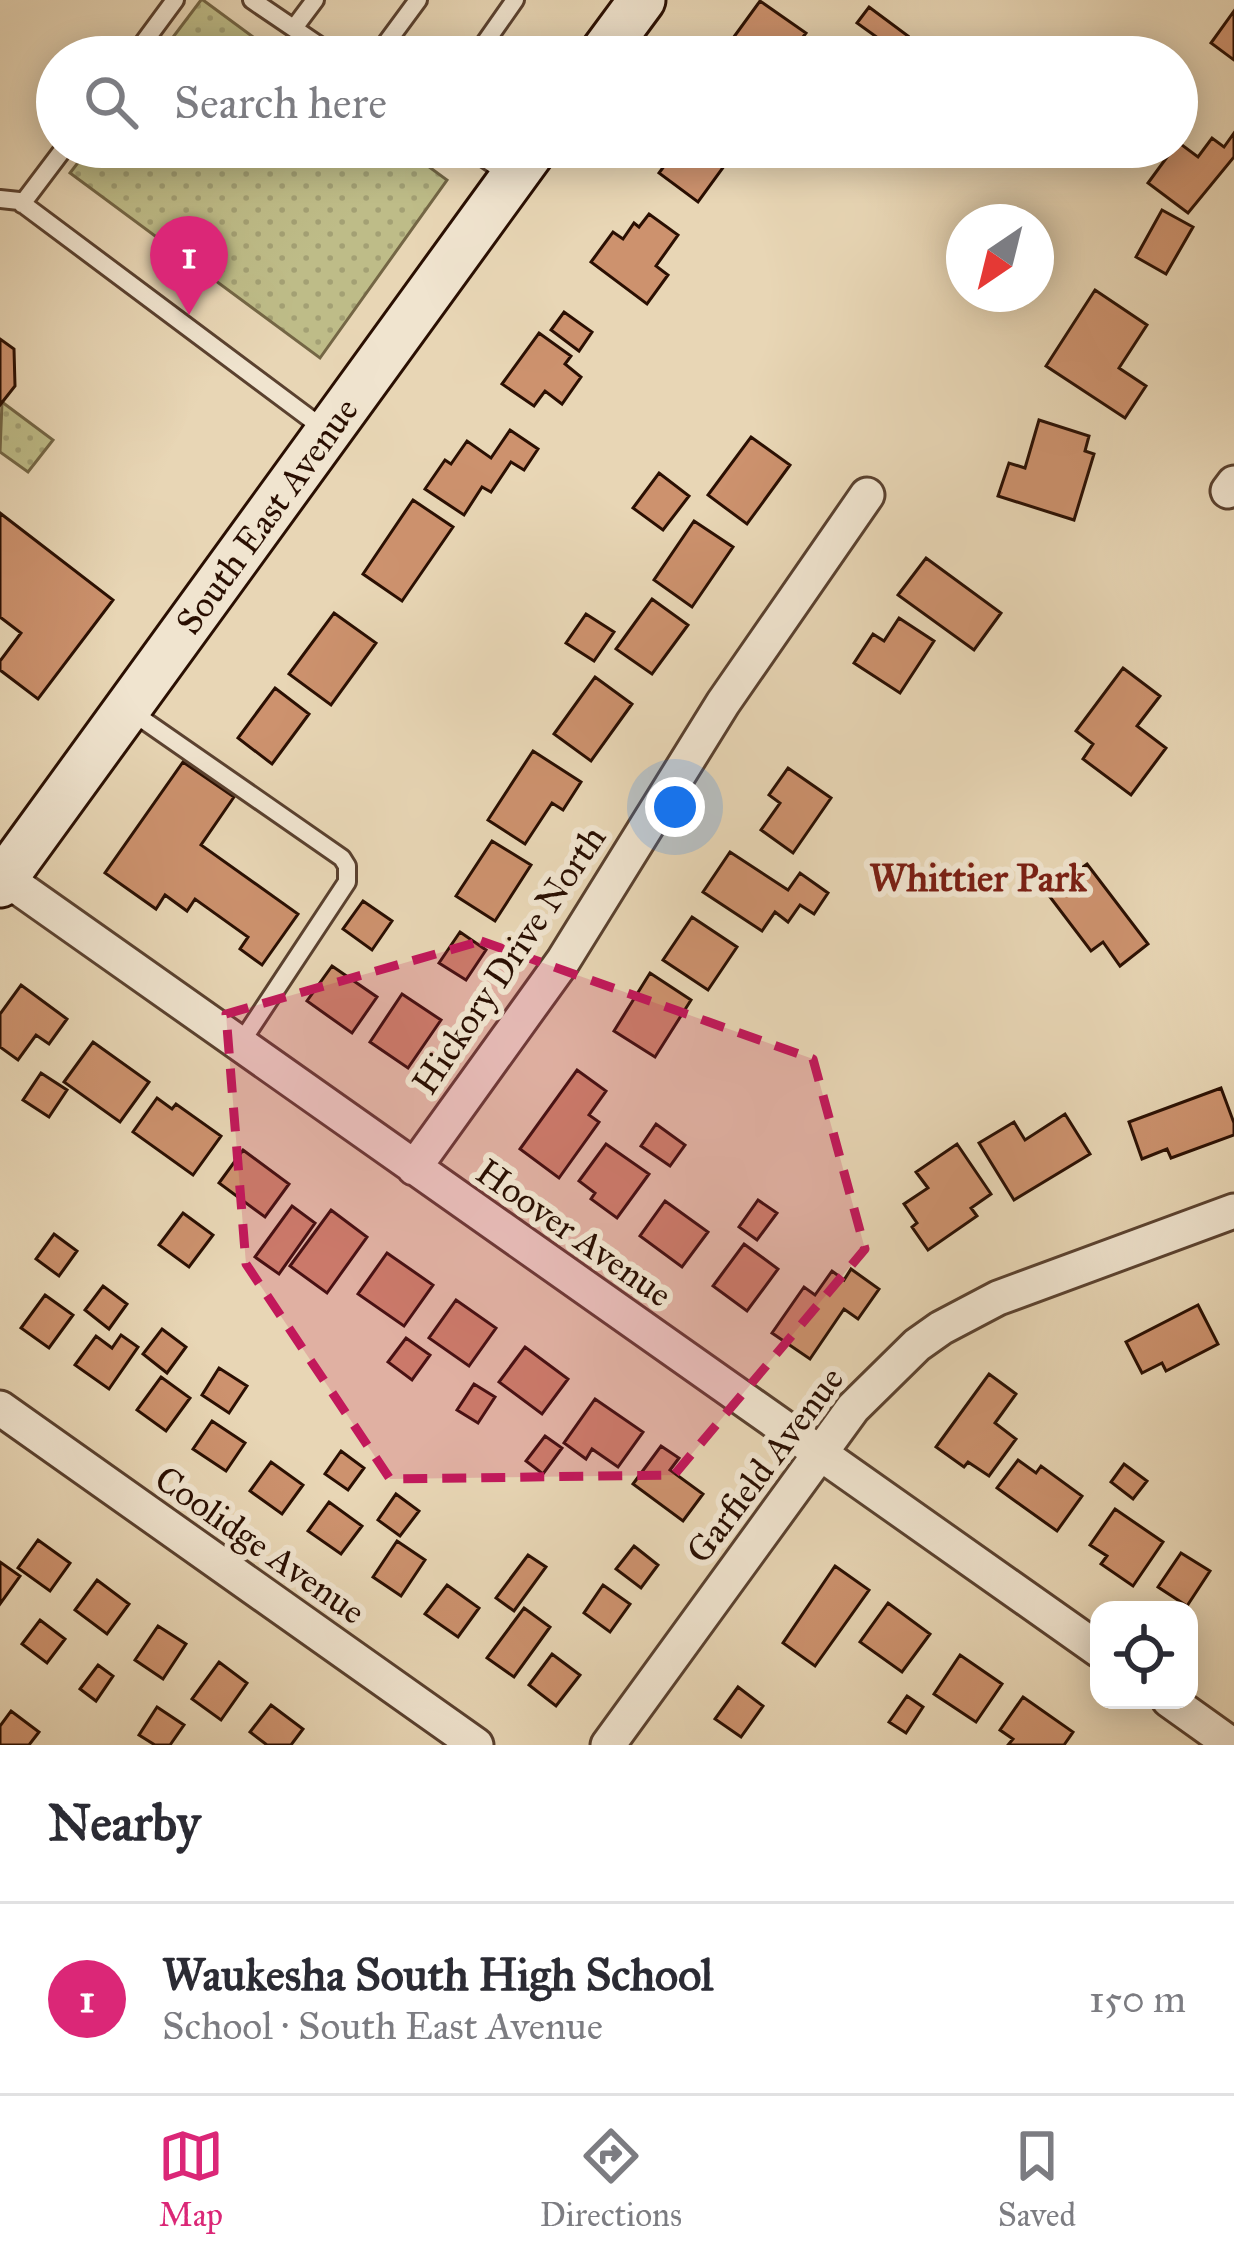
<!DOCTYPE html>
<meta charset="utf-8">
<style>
:root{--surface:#fff;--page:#f2f2f3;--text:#2b2b33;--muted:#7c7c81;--line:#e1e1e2;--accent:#db2777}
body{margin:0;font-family:"IM FELL Great Primer",serif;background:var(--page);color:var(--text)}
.controls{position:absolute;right:36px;bottom:36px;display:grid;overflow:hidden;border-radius:24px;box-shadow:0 6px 30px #0003}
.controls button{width:108px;height:108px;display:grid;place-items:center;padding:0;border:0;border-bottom:3px solid var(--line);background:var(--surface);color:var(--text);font:60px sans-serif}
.compass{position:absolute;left:946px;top:204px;width:108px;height:108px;border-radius:50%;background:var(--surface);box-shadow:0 6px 30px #0003;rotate:215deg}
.you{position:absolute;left:675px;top:807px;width:42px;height:42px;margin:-30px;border:9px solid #fff;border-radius:50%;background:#1a73e8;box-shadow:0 0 0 18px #1a73e833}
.badge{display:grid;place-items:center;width:78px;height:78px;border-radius:50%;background:var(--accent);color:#fff;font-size:39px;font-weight:700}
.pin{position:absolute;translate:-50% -99px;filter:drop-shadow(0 3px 6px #0008)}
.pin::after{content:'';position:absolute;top:63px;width:42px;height:36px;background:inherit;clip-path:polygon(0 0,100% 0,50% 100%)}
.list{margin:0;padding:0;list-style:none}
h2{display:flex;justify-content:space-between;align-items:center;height:156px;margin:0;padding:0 48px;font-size:51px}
h2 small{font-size:39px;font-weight:400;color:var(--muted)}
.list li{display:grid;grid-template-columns:78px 1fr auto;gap:36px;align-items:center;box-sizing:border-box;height:192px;padding:0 48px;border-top:3px solid var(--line)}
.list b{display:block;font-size:45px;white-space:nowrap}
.list p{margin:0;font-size:39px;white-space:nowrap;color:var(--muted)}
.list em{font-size:39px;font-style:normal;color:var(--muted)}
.icon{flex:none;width:66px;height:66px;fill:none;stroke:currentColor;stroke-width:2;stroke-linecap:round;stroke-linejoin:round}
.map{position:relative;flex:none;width:1234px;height:1745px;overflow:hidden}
.search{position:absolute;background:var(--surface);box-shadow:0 6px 30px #0003;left:36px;right:36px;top:36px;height:132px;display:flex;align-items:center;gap:30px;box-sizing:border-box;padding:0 42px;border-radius:66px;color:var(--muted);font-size:45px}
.sheet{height:348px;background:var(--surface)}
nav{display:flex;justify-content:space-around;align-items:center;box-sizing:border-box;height:168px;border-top:3px solid var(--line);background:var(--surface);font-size:33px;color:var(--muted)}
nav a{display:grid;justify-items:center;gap:6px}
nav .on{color:var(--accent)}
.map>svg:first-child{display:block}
.grass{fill:url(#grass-dots);stroke:#746645;stroke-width:3}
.building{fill:#cd926e;stroke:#2a0f02;stroke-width:3}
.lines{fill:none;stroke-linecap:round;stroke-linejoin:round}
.lane-casing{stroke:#5a412f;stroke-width:22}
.street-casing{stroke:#5a412f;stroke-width:39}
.secondary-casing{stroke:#2a0f02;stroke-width:51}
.lane{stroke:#f0e4cf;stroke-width:16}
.street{stroke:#f0e4cf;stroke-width:33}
.secondary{stroke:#f0e4cf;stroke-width:45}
.marked{fill:#c2185b;fill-opacity:0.2;stroke:#c2185b;stroke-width:9;stroke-dasharray:24 15;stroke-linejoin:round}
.labels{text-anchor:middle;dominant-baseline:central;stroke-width:12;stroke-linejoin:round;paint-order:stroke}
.street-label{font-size:36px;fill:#2a0f02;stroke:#f0e4cf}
.neighbourhood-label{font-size:39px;font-weight:bold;fill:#7a1f14;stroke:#f0e4cf}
</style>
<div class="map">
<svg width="1234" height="1745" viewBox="0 0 1234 1745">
<defs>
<pattern id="grass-dots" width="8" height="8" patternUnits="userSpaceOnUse" patternTransform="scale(3)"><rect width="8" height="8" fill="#bebc88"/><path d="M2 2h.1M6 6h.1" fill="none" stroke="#a3a074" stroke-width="1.8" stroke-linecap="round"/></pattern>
</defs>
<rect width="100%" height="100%" fill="#e8d6b5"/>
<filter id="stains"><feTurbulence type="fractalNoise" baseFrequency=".00167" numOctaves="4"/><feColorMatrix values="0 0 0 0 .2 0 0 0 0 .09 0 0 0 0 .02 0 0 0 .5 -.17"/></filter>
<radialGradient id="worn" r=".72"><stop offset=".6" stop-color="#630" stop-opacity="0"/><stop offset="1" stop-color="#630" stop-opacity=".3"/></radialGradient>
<!-- grass -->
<path class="grass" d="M201,0H203L280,57H158Z
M90,147H402L447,180L320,358L70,173Z
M2,402L53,440L28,472L0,452Z"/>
<!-- building -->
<path class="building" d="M760,1L806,33L788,57H745L728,45Z
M869,7L908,36L896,51L857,23Z
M1234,11V60L1211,43Z
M1234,133V157L1188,213L1148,183L1178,142L1198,157L1212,138L1224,147Z
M678,147H738L698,202L659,173Z
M1162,210L1193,227L1166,274L1136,257Z
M649,214L678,235L656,266L668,275L647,304L591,262L613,232L623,239L634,223L639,227Z
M1095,290L1147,325L1119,368L1146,386L1125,418L1046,366Z
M564,312L592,332L579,351L551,330Z
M539,333L571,356L565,364L581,377L562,404L545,391L534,406L502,384Z
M0,339L14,349L15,386L0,405Z
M1039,420L1089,436L1085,451L1094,454L1074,520L998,496L1009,463L1025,468Z
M510,430L538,449L524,470L511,462L491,492L482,487L464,515L425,489L445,460L451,464L467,441L491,458Z
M751,437L790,465L747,524L708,495Z
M659,473L689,496L663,530L633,508Z
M413,500L453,527L402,601L363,574Z
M0,513L113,600L38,699L0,670V661L21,633L0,617Z
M694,521L733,547L692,607L654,580Z
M926,558L1001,613L974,650L898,595Z
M652,599L688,625L652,674L616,649Z
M334,613L376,643L331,705L289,674Z
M586,614L614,632L594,661L566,643Z
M899,618L934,641L900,693L854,663L873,634L884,641Z
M1123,668L1160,696L1137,726L1166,748L1131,795L1083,759L1093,744L1076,731Z
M595,677L632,704L591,761L554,734Z
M275,688L309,714L272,764L238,738Z
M533,751L581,782L563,810L552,803L525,844L488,820Z
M183,762L234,797L201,845L298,914L262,965L240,949L248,937L195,899L187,911L165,895L156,909L105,873Z
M788,768L831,798L793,853L761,830L780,803L769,795Z
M492,841L531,865L495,921L456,896Z
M730,852L788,890L800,873L828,893L814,914L800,905L788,922L775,912L762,931L703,892Z
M1087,864L1148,944L1120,966L1103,942L1091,951L1047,893Z
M363,901L392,921L372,950L343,929Z
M692,917L737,947L708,990L663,960Z
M460,932L486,950L466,980L439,963Z
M332,966L377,997L352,1033L307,1001Z
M650,973L691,1000L655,1057L614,1031Z
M21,985L67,1019L49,1044L36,1035L18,1060L0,1047V1014Z
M402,994L441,1020L408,1068L370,1042Z
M93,1042L149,1082L120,1122L64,1082Z
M577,1070L606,1091L589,1115L599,1122L559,1178L520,1149Z
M41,1073L67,1090L49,1117L23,1100Z
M1221,1088L1234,1123V1135L1171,1158L1167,1149L1142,1159L1129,1122Z
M157,1098L172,1109L176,1104L221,1136L193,1175L133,1132Z
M1065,1114L1090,1154L1014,1200L979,1143L1014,1122L1025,1140Z
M656,1124L685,1145L670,1166L641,1146Z
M606,1144L649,1174L617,1218L591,1199L595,1193L579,1181Z
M957,1144L991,1194L971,1208L977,1216L928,1250L912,1227L917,1223L904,1204L928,1188L916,1172Z
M243,1150L289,1184L265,1217L219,1183Z
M758,1200L777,1213L757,1240L739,1227Z
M665,1201L708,1232L682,1267L640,1236Z
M292,1206L315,1223L279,1274L255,1257Z
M331,1210L367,1237L327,1293L290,1266Z
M183,1213L213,1235L189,1267L159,1245Z
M54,1234L77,1251L59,1276L36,1259Z
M744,1244L778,1269L747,1311L713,1286Z
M387,1253L433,1285L404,1326L358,1294Z
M851,1269L879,1289L858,1319L844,1309L810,1359L772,1333L804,1287L815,1295L832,1271L844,1280Z
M103,1286L127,1304L109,1329L85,1310Z
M45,1295L73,1315L49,1348L21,1328Z
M456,1300L496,1328L469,1366L429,1338Z
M1198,1305L1218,1344L1166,1371L1162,1363L1142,1373L1126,1342Z
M162,1329L186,1347L167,1373L143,1354Z
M121,1335L138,1347L109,1389L75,1365L96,1336L112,1348Z
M406,1338L430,1355L412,1380L388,1362Z
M525,1347L568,1379L542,1414L499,1382Z
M219,1368L247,1386L229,1413L202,1395Z
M989,1374L1016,1394L995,1423L1016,1439L989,1476L968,1462L964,1467L936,1447Z
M161,1377L190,1398L166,1431L137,1410Z
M474,1384L495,1397L478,1423L457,1410Z
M595,1399L643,1432L618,1467L592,1449L586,1459L564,1443Z
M212,1421L245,1443L226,1471L193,1449Z
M545,1436L562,1448L543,1474L526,1461Z
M661,1446L679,1458L670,1470L703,1494L683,1521L633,1484Z
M341,1451L364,1468L348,1490L325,1474Z
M1018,1460L1036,1473L1041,1466L1082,1496L1057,1531L997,1488Z
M271,1462L303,1485L282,1514L250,1491Z
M1124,1464L1147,1481L1133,1499L1111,1482Z
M396,1494L419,1511L400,1536L378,1520Z
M329,1502L362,1526L341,1554L308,1531Z
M1115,1509L1163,1542L1133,1586L1101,1564L1107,1556L1090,1545Z
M38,1540L70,1563L50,1591L18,1568Z
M397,1541L425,1560L401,1596L373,1577Z
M634,1546L658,1565L641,1588L616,1569Z
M1181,1553L1210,1571L1187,1606L1158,1587Z
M528,1555L546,1567L514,1611L496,1598Z
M0,1562L20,1576L0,1604Z
M835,1566L869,1590L815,1666L783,1643Z
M97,1580L129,1604L107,1634L75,1610Z
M447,1585L479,1608L458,1637L425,1614Z
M603,1585L630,1604L610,1632L584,1613Z
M888,1603L930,1634L902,1672L860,1642Z
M524,1608L550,1627L514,1677L487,1658Z
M40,1620L65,1639L47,1663L22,1644Z
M158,1626L186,1644L163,1679L135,1660Z
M552,1654L580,1675L556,1706L529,1685Z
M960,1655L1002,1684L976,1722L934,1694Z
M219,1662L247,1683L221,1720L192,1699Z
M98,1665L113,1676L96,1701L80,1689Z
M738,1687L763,1706L741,1737L715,1719Z
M907,1696L923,1707L906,1733L889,1722Z
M1023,1697L1073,1732L1064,1745H1008L1013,1739L1000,1730Z
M271,1705L303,1729L291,1745H267L250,1732Z
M157,1707L184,1725L170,1745H155L139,1735Z
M11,1711L39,1732L29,1745H0V1726Z"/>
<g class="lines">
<defs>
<path id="lane" d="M252,0L336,57
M294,28L315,0
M133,57L175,0
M376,57L418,0
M475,57L515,0
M468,147L512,177
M0,199L19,201L328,432
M22,204L65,147
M129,710L342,858L347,866V882L240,1044"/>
<path id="street" d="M1228,491L1234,483
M5,878L1099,1650
M414,1168L563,961L723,703L867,495
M0,1408L476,1745
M1169,1700L1232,1745
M608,1745L853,1408L917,1345L941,1328L998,1298L1234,1211"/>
<path id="secondary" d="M600,57L642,0
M0,884L535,147"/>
</defs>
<!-- lane casing -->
<use href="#lane" class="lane-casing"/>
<!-- street casing -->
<use href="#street" class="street-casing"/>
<!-- secondary casing -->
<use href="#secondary" class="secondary-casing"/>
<!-- lane -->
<use href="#lane" class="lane"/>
<!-- street -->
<use href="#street" class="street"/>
<!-- secondary -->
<use href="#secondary" class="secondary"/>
</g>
<!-- marked area -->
<path class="marked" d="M481,941L813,1059L865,1249L674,1475L390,1479L246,1264L226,1014Z"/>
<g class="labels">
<!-- street labels -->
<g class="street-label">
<text transform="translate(267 516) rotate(-54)">South East Avenue</text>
<text transform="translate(509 960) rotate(-56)">Hickory Drive North</text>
<text transform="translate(574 1233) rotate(35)">Hoover Avenue</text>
<text transform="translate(765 1465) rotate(-53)">Garfield Avenue</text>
<text transform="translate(260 1545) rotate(35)">Coolidge Avenue</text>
</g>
<!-- neighbourhood labels -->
<g class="neighbourhood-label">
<text x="978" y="878">Whittier Park</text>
</g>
</g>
<rect width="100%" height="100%" filter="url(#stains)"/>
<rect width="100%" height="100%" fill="url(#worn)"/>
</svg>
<div class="controls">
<button><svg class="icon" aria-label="locate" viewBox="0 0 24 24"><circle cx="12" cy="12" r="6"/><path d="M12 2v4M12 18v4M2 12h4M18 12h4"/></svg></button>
</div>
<svg class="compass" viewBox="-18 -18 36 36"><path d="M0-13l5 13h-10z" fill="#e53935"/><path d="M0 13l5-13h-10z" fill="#7c7c81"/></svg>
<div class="you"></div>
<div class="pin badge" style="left:189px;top:315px">1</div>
<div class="search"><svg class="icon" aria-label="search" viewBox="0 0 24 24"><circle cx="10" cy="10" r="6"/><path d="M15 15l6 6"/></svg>Search here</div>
</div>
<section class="sheet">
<h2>Nearby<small></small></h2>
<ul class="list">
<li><span class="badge">1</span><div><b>Waukesha South High School</b><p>School · South East Avenue</p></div><em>150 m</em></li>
</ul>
</section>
<nav>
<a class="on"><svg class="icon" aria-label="map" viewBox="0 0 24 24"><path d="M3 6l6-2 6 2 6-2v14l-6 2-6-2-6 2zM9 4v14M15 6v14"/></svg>Map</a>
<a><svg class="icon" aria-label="directions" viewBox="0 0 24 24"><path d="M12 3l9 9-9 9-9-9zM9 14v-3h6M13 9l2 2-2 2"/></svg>Directions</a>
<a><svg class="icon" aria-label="saved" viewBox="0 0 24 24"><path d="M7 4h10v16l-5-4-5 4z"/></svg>Saved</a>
</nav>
